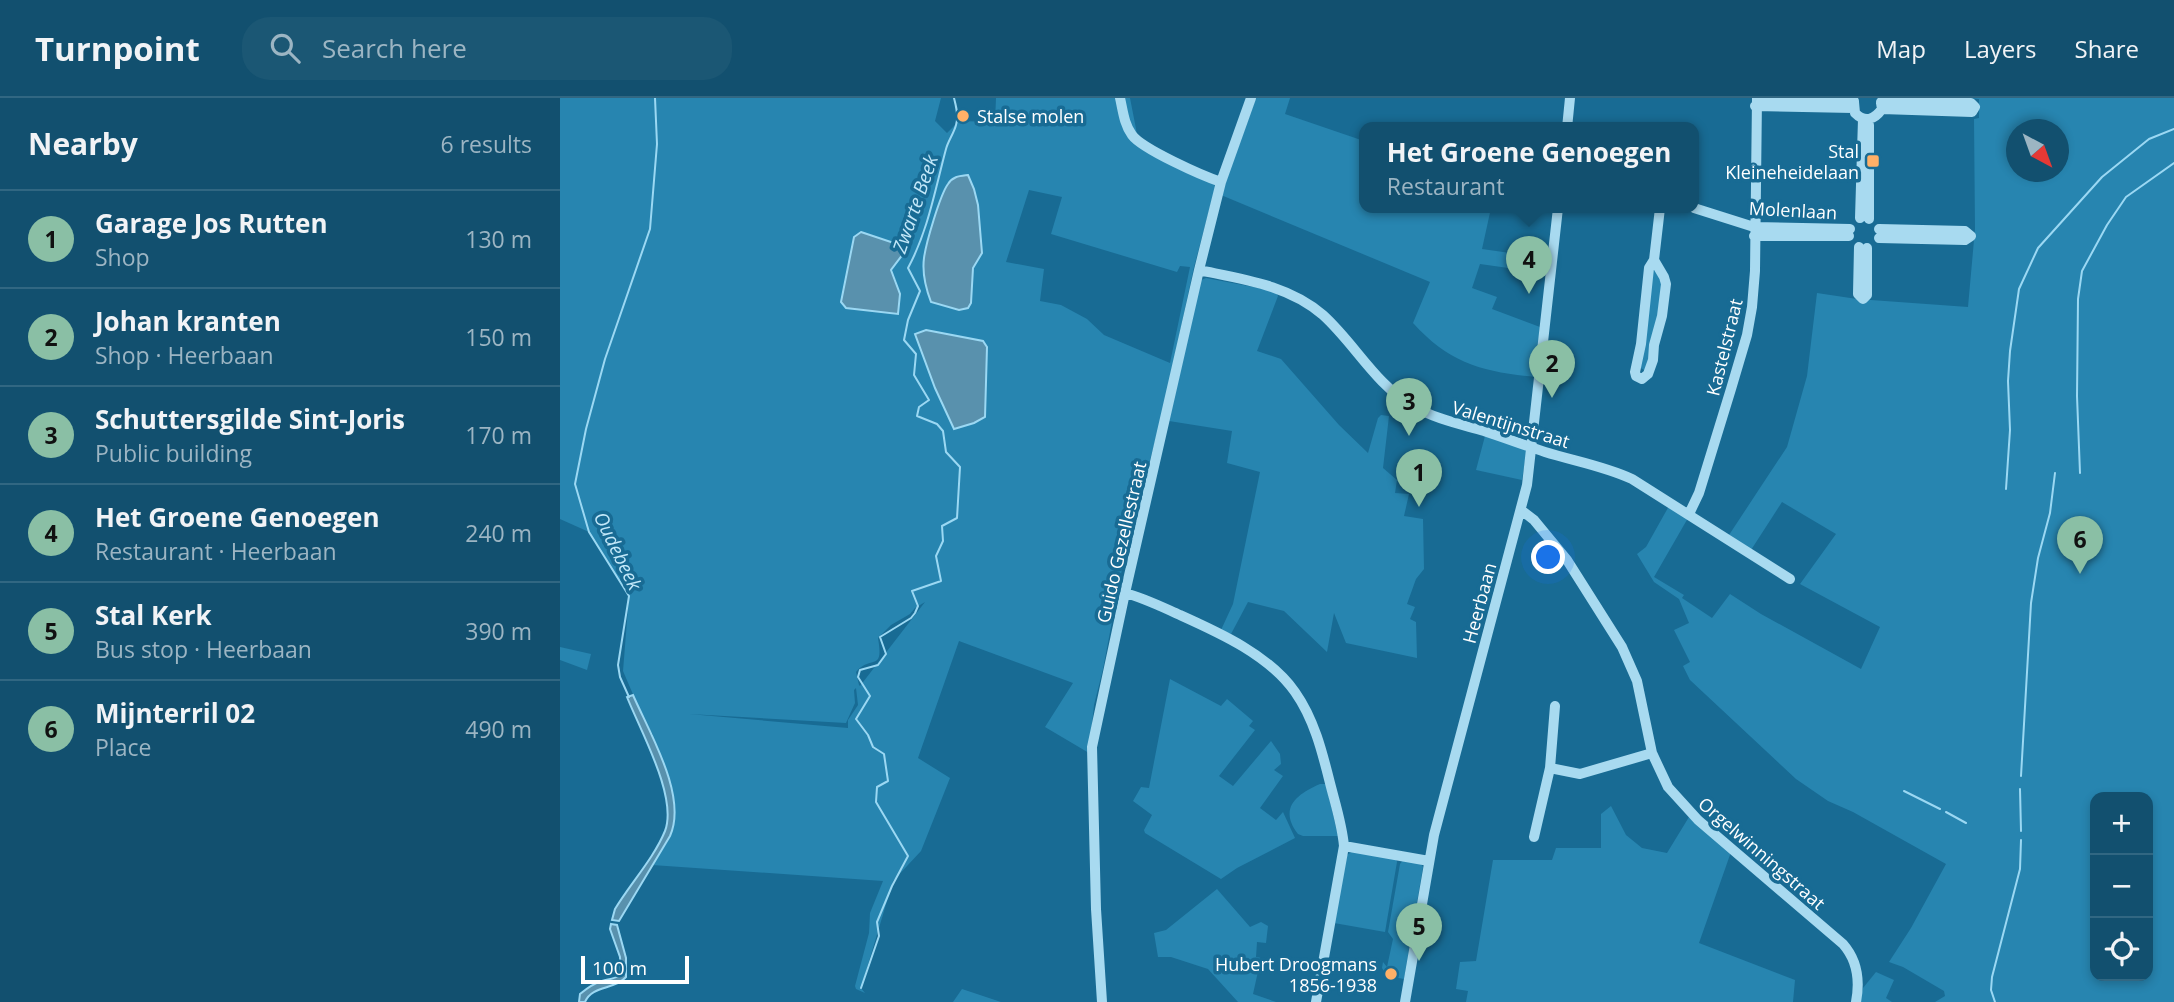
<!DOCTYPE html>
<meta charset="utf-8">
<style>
:root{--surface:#12506f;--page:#1b5774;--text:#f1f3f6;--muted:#9cb5c3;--line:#316782;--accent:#8abfa5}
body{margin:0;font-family:"Open Sans",sans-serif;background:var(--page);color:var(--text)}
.controls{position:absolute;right:21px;bottom:21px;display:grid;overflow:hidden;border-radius:14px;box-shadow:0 4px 10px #0003}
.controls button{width:63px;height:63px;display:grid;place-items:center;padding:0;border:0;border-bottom:2px solid var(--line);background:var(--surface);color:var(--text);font:35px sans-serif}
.compass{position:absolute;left:1446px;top:21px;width:63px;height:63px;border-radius:50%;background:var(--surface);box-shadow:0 4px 10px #0003;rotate:139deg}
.scale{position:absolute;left:21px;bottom:18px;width:108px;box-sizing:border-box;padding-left:7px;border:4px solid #fff;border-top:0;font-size:19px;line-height:24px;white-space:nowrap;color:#fff;-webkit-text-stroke:5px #186b94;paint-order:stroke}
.you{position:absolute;left:989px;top:460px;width:24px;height:24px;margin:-18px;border:5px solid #fff;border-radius:50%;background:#1a73e8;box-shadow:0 0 0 10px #1a73e833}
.badge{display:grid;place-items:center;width:46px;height:46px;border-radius:50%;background:var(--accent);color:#111;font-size:23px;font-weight:700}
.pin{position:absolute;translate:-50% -58px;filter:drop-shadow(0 2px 4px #0008)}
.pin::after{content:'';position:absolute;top:37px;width:24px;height:21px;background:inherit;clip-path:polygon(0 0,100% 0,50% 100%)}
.popup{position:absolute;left:799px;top:24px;width:340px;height:91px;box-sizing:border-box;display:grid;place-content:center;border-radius:14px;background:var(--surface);filter:drop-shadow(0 2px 5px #0005);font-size:23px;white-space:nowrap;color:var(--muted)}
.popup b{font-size:26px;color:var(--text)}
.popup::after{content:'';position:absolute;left:50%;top:100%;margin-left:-14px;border:14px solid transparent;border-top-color:var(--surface)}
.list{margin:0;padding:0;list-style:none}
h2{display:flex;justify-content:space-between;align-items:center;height:91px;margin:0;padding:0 28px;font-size:30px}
h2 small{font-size:23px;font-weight:400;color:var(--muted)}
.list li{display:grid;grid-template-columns:46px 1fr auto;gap:21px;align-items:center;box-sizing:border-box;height:98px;padding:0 28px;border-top:2px solid var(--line)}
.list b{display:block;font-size:26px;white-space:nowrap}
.list p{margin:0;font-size:23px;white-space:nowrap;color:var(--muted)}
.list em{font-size:23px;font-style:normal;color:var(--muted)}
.icon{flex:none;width:38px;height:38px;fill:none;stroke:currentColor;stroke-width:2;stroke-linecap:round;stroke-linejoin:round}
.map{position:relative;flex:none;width:1614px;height:904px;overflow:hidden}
header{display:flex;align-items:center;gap:42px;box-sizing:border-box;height:98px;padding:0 35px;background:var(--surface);border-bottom:2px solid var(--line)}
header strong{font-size:33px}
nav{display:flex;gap:38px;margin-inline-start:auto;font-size:24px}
.search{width:490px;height:63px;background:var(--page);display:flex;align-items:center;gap:18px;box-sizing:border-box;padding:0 24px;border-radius:28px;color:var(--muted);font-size:26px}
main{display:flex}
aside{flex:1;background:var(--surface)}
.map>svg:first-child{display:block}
.green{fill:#2785b0;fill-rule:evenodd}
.water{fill:#5991ad;stroke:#9bd8f3;stroke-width:2}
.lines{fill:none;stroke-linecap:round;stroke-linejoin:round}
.stream{stroke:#9bd8f3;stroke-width:2}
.minor{stroke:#a8daf0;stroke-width:10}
.poi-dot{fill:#ffb067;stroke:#186b94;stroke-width:2.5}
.labels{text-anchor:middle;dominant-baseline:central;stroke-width:7;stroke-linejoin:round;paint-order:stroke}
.poi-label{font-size:18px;fill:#fff;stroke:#186b94;text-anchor:end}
.street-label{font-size:18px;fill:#fff;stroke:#186b94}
.water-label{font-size:19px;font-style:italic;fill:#c3e8f9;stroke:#186b94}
</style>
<header>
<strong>Turnpoint</strong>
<div class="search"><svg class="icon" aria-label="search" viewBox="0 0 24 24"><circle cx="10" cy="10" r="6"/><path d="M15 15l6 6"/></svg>Search here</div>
<nav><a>Map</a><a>Layers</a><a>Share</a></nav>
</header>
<main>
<aside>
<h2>Nearby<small>6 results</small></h2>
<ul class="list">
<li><span class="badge">1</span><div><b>Garage Jos Rutten</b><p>Shop</p></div><em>130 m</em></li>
<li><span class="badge">2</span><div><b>Johan kranten</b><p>Shop · Heerbaan</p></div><em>150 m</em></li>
<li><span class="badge">3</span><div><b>Schuttersgilde Sint-Joris</b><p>Public building</p></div><em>170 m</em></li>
<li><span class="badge">4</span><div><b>Het Groene Genoegen</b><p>Restaurant · Heerbaan</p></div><em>240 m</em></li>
<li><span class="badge">5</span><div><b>Stal Kerk</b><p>Bus stop · Heerbaan</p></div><em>390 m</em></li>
<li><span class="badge">6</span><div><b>Mijnterril 02</b><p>Place</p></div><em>490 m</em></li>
</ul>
</aside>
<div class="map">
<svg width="1614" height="904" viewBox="0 0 1614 904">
<rect width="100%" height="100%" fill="#186b94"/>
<!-- green -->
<path class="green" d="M0,0H381L375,23L387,35L399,23L435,24L436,0H570L577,36L570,38L654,84L655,90L634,169L601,321L565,455L543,571L534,607L529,655L485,629L513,585L399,543L358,660L390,680L361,753L333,783L301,890L305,895L296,891L295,888L309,835L310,815L323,783L92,767C98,757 109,745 112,733C117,717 93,659 85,642L93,637L78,608L63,573L69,498L29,434L0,421ZM388,85L418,107L422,154L413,169L411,205L364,161L374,121ZM469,92L502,99L491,136L617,174L620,168L630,169L610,265L544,237L527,221L501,207L480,203L484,171L446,164ZM301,134L343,156L331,172L337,185ZM365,504L300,588L299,587L296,574C311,556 324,575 318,540L331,527L350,516L355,510ZM296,590L298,607L288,622V630L129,616L286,625L295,605L294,592Z
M696,0H730L725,16L804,43V110H931L922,151L986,160L984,175L920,166L912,190L937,199L932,211L980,229L975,279C923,274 889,265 853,225L870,184L661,97Z
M1408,0H1614V904H1375L1385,898L1384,893L1343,869L1329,864L1351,830L1386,766L1293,714L1268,703L1236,681L1130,582L1123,568L1130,564L1114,532L1129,525L1119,501L1094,484L1077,456L1086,449L1109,408L1128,420L1094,479L1124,497L1122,500L1152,520L1170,496L1201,516L1301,571L1320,529L1240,486L1276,436L1222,404L1191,452L1169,437L1227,349L1247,278L1257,195L1297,201L1408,209L1415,131L1414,21L1419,20V1ZM1456,32H1498V74H1456ZM1535,699H1588V878H1535Z
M1093,169L1104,186L1087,271L1084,272L1079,269Z
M646,180L715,193L718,198L697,253L721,261L779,327L808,355L818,320L821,317L829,318L823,370L837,382L835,395L849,396L844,418L863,421L864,471L856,481L847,506L855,509L850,521L856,524L857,560L786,545L774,515L767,554L724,513L688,504L671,536L661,532L673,506L700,374L667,365L672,333L609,323L641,182Z
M925,338L967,350L962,382L916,372Z
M0,549L31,556L27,572L0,562Z
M610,581L661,608L667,601L693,623L689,628L695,632L659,678L673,688L711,643L720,656L721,666L714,672L723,678L700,710L716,722L723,714L735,740L677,770L661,781L585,735L584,732L592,717L573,703L581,689L589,690Z
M760,686H766L778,738H743L738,736C718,710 737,696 760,686Z
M1051,708L1066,737L1082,750L1107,755L1129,719L1171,754L1139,845L1235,882L1233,904H906L908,893L896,891L900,864L916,863L933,762H992L996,750H1041V716Z
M793,753L836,761L837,764L825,834L774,825L787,757Z
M843,762L861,766L863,769L844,881L827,878L822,870L823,864L827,869L833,841L828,834L840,766Z
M657,791L690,829L701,824L708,828L706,845L697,844L696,859L701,860L693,896L716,904H678L648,871L611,859H598L594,835L606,832Z
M1316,874L1334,882L1326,900L1332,904H1299L1303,890Z
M402,891L441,904H393Z"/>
<!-- water -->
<path class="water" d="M408,77L414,91L418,107L422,155L413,170L411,205L408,210L399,212L371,204C366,191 362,175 364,160C366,145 380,97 388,86C393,78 400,78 408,77Z
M301,134L340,147L343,156L331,172L340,196L338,216L286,210L281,204L294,139Z
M366,232L423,243L427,249L425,319L414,325L394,331L375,290L355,236Z
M73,597C89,634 128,698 110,738L59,823L52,822L55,811C70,786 94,760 105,733C118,699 80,632 67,599Z
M51,826L57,827L66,860V879C55,892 32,887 25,904H19L20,896C26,891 35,885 42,883C49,881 54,881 61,877L60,859L50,831Z"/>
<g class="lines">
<!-- stream -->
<path class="stream" d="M1520,375L1517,298L1518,201L1522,173L1547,127L1566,99L1614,65
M1446,391L1450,332L1448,283L1450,253L1459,191L1478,150L1542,79L1589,41L1614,31
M69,599L60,579L58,567L69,498L29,434L15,386L26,331L45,261L90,131L97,46L95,0
M1461,678L1471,505L1478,460L1490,415L1495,375
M1460,691L1461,733
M1344,693L1380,711
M1386,714L1406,725
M301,890L319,838L317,824L332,788L348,758L316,704L317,689L328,683L324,656L313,649L308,637L296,621L310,598L298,579L300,572L318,567L326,556L320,539L351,520L355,515L358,508L352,493L381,483L376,458L383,443L382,428L397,420L400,369L386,354L383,333L377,326L357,318L359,309L369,302L354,277L356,256L344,242L348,222L360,193L348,170C368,133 375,92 386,51C388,43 394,35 396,27C399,18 396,8 394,0
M1435,904L1431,892L1432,879L1460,771L1461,742"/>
<!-- minor -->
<path class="minor" d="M560,0C563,13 564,26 572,37C582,51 643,78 661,84
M1197,1L1294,3
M1294,4L1295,15C1305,25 1314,22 1322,11L1321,5
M1321,4L1411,5L1415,9L1412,14L1322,11
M1195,8L1293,10
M1309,27V121
M1007,30L1010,0
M1134,110L1194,129L1290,131
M1300,120L1303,21
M1194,138H1289
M1319,140L1405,142L1411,138L1405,133L1319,131
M1299,149L1298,196L1303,201L1307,197V150
M1094,162L1104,179L1106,186L1102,218L1094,247L1093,262L1088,276L1082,281L1076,278L1075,274L1081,246L1089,170L1094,162L1100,110
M639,172C682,181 729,187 763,217C795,246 815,286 853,308C875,321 900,326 924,333C945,340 964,347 985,354C1014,363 1044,368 1072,381L1230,481
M961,412L974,422L1007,462L1062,549L1077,583L1092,655L1108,689L1138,722L1283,846C1298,863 1300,883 1296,904
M1129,416L1139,395L1171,291L1187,237L1192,209L1195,173L1197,0
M565,495C584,500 602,509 620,517C660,535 709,557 735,594C754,621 762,653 770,685C775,705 782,726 784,748L756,904
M990,670L1020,676L1092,655
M974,739L990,670L995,608
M784,748L869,763
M542,904L536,811L532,649L565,495L639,172L661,84L691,0
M845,904L874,737L967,387L998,110"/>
</g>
<!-- markers -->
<g class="poi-dot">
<circle cx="403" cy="18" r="7"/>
<rect x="1306" y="56" width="14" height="14" rx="3.5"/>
<circle cx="831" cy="876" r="7"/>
</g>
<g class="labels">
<!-- poi labels -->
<g class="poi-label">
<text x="417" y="18" text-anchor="start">Stalse molen</text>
<text x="1299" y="53">Stal<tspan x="1299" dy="21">Kleineheidelaan</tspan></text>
<text x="817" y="866">Hubert Droogmans<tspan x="817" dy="21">1856-1938</tspan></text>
</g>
<!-- street labels -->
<g class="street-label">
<text transform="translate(1233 112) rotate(3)">Molenlaan</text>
<text transform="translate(1164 249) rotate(-76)">Kastelstraat</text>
<text transform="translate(951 326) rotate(17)">Valentijnstraat</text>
<text transform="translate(561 444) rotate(-77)">Guido Gezellestraat</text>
<text transform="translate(919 505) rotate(-75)">Heerbaan</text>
<text transform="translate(1202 755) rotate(41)">Orgelwinningstraat</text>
</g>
<!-- water labels -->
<g class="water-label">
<text transform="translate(355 106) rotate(-71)">Zwarte Beek</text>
<text transform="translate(58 453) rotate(64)">Oudebeek</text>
</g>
</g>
</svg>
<div class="controls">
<button>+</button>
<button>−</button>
<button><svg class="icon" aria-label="locate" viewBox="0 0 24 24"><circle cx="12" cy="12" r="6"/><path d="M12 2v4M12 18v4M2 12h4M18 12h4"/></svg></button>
</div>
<svg class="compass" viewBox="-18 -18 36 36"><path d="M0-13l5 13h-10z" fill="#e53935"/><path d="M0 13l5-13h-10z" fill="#9cb5c3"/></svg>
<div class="scale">100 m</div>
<div class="you"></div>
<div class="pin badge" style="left:859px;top:409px">1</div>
<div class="pin badge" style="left:992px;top:300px">2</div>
<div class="pin badge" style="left:849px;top:338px">3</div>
<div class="pin badge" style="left:969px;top:196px">4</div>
<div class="popup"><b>Het Groene Genoegen</b>Restaurant</div>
<div class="pin badge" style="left:859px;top:863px">5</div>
<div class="pin badge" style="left:1520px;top:476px">6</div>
</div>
</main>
